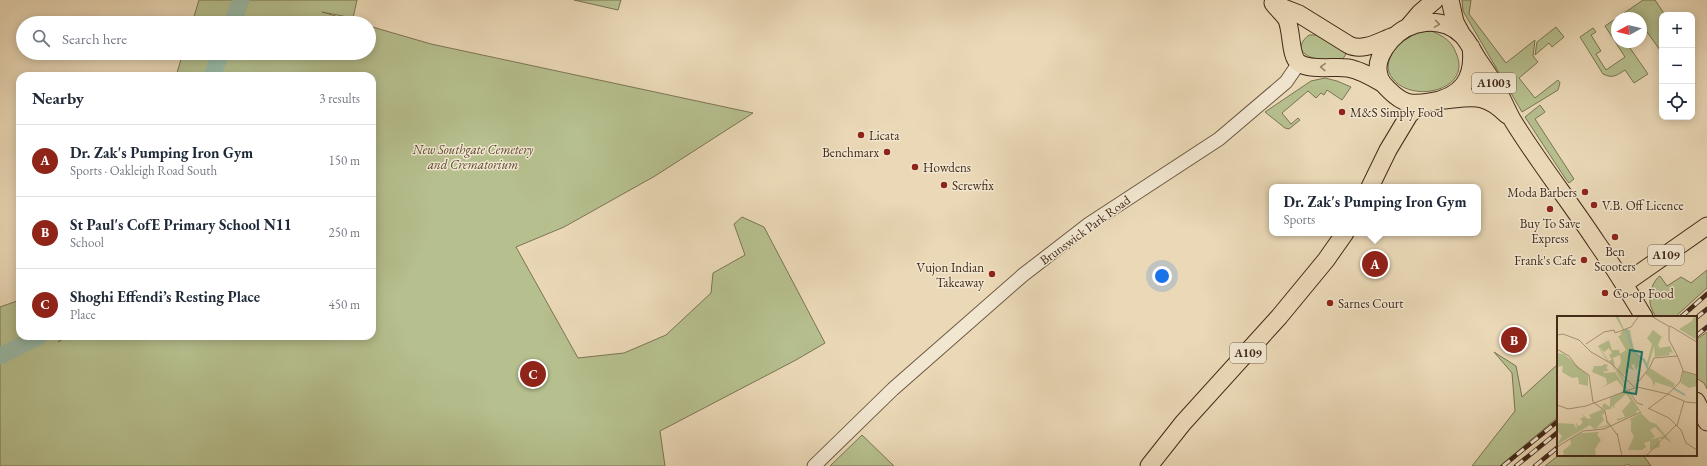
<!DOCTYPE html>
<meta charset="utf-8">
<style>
:root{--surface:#fff;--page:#f2f2f3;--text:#1f2937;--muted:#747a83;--line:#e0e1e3;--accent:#8f2418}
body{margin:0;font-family:"EB Garamond",serif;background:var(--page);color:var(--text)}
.controls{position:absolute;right:12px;top:12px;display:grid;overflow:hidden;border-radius:8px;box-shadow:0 2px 10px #0003}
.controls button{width:36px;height:36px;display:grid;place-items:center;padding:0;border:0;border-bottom:1px solid var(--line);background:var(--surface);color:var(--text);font:20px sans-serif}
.compass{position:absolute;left:1611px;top:12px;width:36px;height:36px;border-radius:50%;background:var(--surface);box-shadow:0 2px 10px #0003;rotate:262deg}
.you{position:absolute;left:1162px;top:276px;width:14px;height:14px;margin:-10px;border:3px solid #fff;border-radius:50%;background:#1a73e8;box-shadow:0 0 0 6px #1a73e833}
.badge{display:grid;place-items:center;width:26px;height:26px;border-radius:50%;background:var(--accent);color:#fff;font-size:13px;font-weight:700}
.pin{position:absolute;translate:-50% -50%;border:2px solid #fff;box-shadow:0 1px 4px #0006}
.popup{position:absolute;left:1269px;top:184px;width:212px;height:52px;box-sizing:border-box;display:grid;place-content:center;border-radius:8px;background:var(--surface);filter:drop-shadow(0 1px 3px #0005);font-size:13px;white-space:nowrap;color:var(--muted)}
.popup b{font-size:15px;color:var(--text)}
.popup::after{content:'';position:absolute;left:50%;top:100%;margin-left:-8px;border:8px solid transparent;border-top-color:var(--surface)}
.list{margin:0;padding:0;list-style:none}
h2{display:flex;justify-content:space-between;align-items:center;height:52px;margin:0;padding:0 16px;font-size:17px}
h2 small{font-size:13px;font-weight:400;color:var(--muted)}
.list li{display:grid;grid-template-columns:26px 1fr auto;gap:12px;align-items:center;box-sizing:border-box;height:72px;padding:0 16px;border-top:1px solid var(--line)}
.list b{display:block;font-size:15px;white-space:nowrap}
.list p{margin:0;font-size:13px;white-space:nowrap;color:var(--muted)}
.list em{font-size:13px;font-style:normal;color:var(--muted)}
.icon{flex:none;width:22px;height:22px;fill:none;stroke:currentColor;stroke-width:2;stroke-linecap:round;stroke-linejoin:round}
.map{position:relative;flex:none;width:1707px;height:466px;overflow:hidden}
.search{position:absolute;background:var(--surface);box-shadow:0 2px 10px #0003;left:16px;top:16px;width:360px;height:44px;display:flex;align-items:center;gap:10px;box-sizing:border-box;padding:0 14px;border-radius:22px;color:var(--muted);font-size:15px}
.panel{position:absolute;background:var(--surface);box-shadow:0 2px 10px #0003;left:16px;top:72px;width:360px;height:268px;border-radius:12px}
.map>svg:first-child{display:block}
.green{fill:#b6bf8e;stroke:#7c7454}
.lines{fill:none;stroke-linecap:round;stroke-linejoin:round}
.river{stroke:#99bba8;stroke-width:17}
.minor-casing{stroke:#6d5640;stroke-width:15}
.major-casing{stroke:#432a19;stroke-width:19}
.minor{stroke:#f1e6d0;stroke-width:13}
.major{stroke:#ead8b6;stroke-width:17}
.rail-casing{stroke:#432a19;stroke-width:4.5}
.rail{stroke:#f1e6d0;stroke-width:3;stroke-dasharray:9;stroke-linecap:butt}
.oneway{stroke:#968168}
.poi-dot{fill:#8f2418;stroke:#f1e6d0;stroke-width:1.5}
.labels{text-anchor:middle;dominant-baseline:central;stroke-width:3;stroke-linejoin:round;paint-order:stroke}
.shield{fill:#f1e6d0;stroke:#776250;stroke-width:1}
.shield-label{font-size:12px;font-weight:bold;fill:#432a19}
.poi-label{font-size:13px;fill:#432a19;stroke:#f1e6d0;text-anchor:start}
.park-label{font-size:13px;font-style:italic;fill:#5a4830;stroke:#f1e6d0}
.street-label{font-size:13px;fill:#432a19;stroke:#f1e6d0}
.inset-river{fill:none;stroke:#99bba8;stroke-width:2}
.inset-road{fill:none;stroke:#a79277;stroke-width:1}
.view{fill:#0f766e;fill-opacity:0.15;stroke:#0f766e;stroke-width:2}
.inset-edge{fill:none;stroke:#432a19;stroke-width:2}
</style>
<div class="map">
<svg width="1707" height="466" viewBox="0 0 1707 466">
<rect width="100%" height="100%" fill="#ead8b6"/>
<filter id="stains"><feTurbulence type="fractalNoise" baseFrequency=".005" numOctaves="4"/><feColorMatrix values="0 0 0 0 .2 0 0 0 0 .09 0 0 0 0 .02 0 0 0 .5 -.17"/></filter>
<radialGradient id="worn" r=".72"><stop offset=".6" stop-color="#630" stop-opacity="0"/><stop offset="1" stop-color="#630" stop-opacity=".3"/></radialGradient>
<!-- green -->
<path class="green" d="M199,0H357L353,18L322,12L359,23H192Z
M574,0H621L618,10Z
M1462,0H1471L1469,14L1506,63L1535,40L1533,56L1538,62L1519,78L1535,98L1558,80L1560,83L1558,90L1522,112L1463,11Z
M1643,0H1655L1665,15H1662V53L1645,29L1641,31V18H1617Z
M1617,18V42H1630L1632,45L1630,48L1648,74L1634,83L1625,70C1617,75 1613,79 1603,74L1580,37L1593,28L1596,32L1591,35L1601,51L1596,54L1606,70L1625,57L1605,26Z
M369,26L431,44L753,113L655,176L564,227L516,247L578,358L624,353L666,335L711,293L713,273L745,255L734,224L742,217L764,227L825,343L796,360L660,431L665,466H0V307L20,300V336H67L58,342L68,336H372V76H176L183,53H369Z
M1556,27L1564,37L1552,47L1549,43L1535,55L1537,42Z
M1432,31C1444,37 1451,40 1456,53C1473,90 1413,104 1393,79C1378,61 1401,40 1417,33C1422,31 1428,31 1432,31Z
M1309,35H1319L1348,50L1343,59C1335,59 1326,61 1318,59C1301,56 1295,46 1309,35Z
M1325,78L1337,81L1351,87L1342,100L1327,90L1324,95L1321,93L1316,98L1308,91L1282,113L1291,124L1298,118L1300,120L1289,129L1285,128L1265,112L1311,81Z
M1540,105L1545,112L1535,119L1574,179L1569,183L1565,178L1525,117Z
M1707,270V288L1675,317H1656C1654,313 1650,307 1650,302C1649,294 1653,280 1660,276L1667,286L1681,277L1691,283Z
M1707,332V389L1704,383L1696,378V340Z
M1494,352L1516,366L1522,397L1558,364V417L1500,466H1472L1515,411L1512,373Z
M862,435L894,466H830Z
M1559,455H1643L1651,466H1630L1628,464L1624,466H1545Z"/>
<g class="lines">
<!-- river -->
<path class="river" d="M232,23L241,0
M212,76L221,53
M0,356L40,336"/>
<defs>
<path id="minor" d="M814,466L893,389L1023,275L1089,224L1219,139L1286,82L1299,63"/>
<path id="major" d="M1450,0L1455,22L1462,35
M1273,3C1277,9 1284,14 1287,20C1292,32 1290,57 1299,63C1310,71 1335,66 1348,68C1360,70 1372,77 1382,83
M1276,5L1299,14L1349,45C1363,52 1380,41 1394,36
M1409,26L1420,13L1435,0
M1471,47C1475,79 1461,97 1430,102C1411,105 1403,104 1389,90C1385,86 1380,82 1379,75C1375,63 1383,49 1391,40C1409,20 1441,15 1462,35C1468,41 1472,50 1477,58C1483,67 1490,76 1495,86C1502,97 1506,109 1513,121C1539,163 1570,202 1597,243C1614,267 1629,292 1644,317
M1445,100C1474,97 1485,93 1507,115
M1370,187L1388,150L1409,115L1415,109L1427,103
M1624,284L1707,226
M1696,401L1707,422
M1149,466L1183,423L1279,317L1326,260L1345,233"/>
</defs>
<!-- minor casing -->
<use href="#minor" class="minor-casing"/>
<!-- major casing -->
<use href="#major" class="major-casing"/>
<!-- minor -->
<use href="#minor" class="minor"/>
<!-- major -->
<use href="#major" class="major"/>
<defs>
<path id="rail" d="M1681,317L1707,294
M1696,318L1707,309
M1696,336L1707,327
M1503,466L1558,421
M1516,466L1558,432
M1535,466L1558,447"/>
</defs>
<!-- rail casing -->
<use href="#rail" class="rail-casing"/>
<!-- rail -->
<use href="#rail" class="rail"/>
</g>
<!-- one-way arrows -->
<defs><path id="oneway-chevron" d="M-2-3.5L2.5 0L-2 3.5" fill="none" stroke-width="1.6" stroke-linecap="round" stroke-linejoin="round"/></defs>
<g class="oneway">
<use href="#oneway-chevron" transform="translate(1437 24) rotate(9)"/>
<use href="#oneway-chevron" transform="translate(1323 67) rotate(-178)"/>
</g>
<!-- markers -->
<g class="poi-dot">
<circle cx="1342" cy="112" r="4"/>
<circle cx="861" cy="135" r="4"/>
<circle cx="887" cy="152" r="4"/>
<circle cx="915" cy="167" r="4"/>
<circle cx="944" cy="185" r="4"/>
<circle cx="1585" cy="192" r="4"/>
<circle cx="1594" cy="205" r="4"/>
<circle cx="1550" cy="209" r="4"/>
<circle cx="1615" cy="237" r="4"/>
<circle cx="1584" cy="260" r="4"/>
<circle cx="992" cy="274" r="4"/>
<circle cx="1605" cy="293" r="4"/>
<circle cx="1330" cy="303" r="4"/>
</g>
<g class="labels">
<!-- shield labels -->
<g class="shield">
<rect x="1472" y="73" width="44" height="20" rx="3"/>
<rect x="1648" y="245" width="36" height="20" rx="3"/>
<rect x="1230" y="343" width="36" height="20" rx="3"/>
</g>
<g class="shield-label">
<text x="1494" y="83">A1003</text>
<text x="1666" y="255">A109</text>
<text x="1248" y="353">A109</text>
</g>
<!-- poi labels -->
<g class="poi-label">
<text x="1350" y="112">M&amp;S Simply Food</text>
<text x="869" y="135">Licata</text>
<text x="879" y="152" text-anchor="end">Benchmarx</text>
<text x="923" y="167">Howdens</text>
<text x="952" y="185">Screwfix</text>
<text x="1577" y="192" text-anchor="end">Moda Barbers</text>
<text x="1602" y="205">V.B. Off Licence</text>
<text x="1550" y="223" text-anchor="middle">Buy To Save<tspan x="1550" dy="15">Express</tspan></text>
<text x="1615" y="251" text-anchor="middle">Ben<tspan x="1615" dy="15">Scooters</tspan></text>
<text x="1576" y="260" text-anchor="end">Frank's Cafe</text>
<text x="984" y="267" text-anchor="end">Vujon Indian<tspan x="984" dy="15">Takeaway</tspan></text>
<text x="1613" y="293">Co-op Food</text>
<text x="1338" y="303">Sarnes Court</text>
</g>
<!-- park labels -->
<g class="park-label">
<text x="473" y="149">New Southgate Cemetery<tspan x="473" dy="15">and Crematorium</tspan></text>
</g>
<!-- street labels -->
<g class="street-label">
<text transform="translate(1085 230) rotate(-36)">Brunswick Park Road</text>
</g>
</g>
<!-- overview -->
<g transform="translate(1557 316)">
<rect width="140" height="140" fill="#ead8b6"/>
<path d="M58,0H61L67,13L73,14L77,35L90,47L95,28L90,22L96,14L105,21L110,18L104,22L101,29L103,32L113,30L116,37L112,36L113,39L98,41L97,30L91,51L85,44L79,54L77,48L74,49L77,54L69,51L71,55L66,60L71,75L52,44H55L52,39L55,37L52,32L47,36L42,30L52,46H51L41,30L52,24L55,34H62L60,25V24L63,38L69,34L61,20L65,19L63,18L66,14ZM63,39L64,47L59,55L56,42ZM137,0H140V24L122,13L135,5ZM0,37L7,38L31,59V70L22,68L21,61L15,62L5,56L6,50L0,51ZM47,48L51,49L49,52L52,54L48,56L47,53V57L58,56L53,48L84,96L80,94L79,98L60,105V103L68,101L65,95L74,85L69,78L57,89L58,92L55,90L54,93L48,94L45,91L47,87L53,91V82L68,74L55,58L60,64L44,72L50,68L49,62L35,56L37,50H45ZM93,52L118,68L116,72L98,66L99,71L97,66V72L95,64L88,57ZM126,55L140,59V70L132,72L124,67ZM46,93L48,97L45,99L47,104L39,112L51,109L49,106V103L53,110L37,113L33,109L0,129L5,120L1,116L0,107L17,108L20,114L19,106L21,110L25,108V104L22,103L27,101L23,97L31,103L34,102L32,99ZM84,97L93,106L99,108L115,127L107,122L102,123L103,131L93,134V125L87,127L89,131L85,134H71L77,120L74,115V106L76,110L73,103ZM98,111L107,120L93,124L98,121L93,114ZM42,116L40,119L44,124L38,133L39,140H7L6,135L14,128L13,123L24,117Z" fill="#b6bf8e" fill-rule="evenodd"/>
<path class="inset-river" d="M69,13L77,36L87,44L91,53M116,72L128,79"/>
<path class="inset-road" d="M94,0L113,11M113,10L140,26M112,11V24L120,39M0,19L6,18L22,24L34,36L55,48L77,71M29,28L47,16L57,14L58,17L74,11L82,0M0,33L12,40L20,51L32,59L36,86M93,51L97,42L120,40M126,55L140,59M80,72L79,69L93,51M72,75L80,87L86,89M36,86L48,95L50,105L61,120M0,89L11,93L29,90L80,71L111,78L123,66L126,54L120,39M91,92L112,102L124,114L129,127L140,134M91,93L111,78L129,86L140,87M120,110L127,85M60,117L65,140M0,131L26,115L47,113L84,96M89,140L119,109"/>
<path class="view" d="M73,34L85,36L79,78L67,76Z"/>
<rect width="140" height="140" class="inset-edge"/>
</g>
<rect width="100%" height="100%" filter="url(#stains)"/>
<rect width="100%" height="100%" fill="url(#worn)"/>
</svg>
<div class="controls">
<button>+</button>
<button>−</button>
<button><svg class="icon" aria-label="locate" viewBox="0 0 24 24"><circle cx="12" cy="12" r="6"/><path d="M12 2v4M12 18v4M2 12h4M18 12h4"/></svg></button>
</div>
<svg class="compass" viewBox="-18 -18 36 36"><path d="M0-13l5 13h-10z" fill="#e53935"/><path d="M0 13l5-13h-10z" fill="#747a83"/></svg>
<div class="you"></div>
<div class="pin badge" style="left:1375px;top:264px">A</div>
<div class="popup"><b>Dr. Zak's Pumping Iron Gym</b>Sports</div>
<div class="pin badge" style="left:1514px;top:340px">B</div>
<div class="pin badge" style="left:533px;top:374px">C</div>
<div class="search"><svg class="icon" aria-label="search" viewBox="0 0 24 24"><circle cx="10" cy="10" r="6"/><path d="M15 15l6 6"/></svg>Search here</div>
<section class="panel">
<h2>Nearby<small>3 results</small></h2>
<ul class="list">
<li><span class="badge">A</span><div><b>Dr. Zak's Pumping Iron Gym</b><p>Sports · Oakleigh Road South</p></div><em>150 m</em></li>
<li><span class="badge">B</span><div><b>St Paul's CofE Primary School N11</b><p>School</p></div><em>250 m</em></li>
<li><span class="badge">C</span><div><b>Shoghi Effendi’s Resting Place</b><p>Place</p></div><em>450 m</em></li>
</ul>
</section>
</div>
